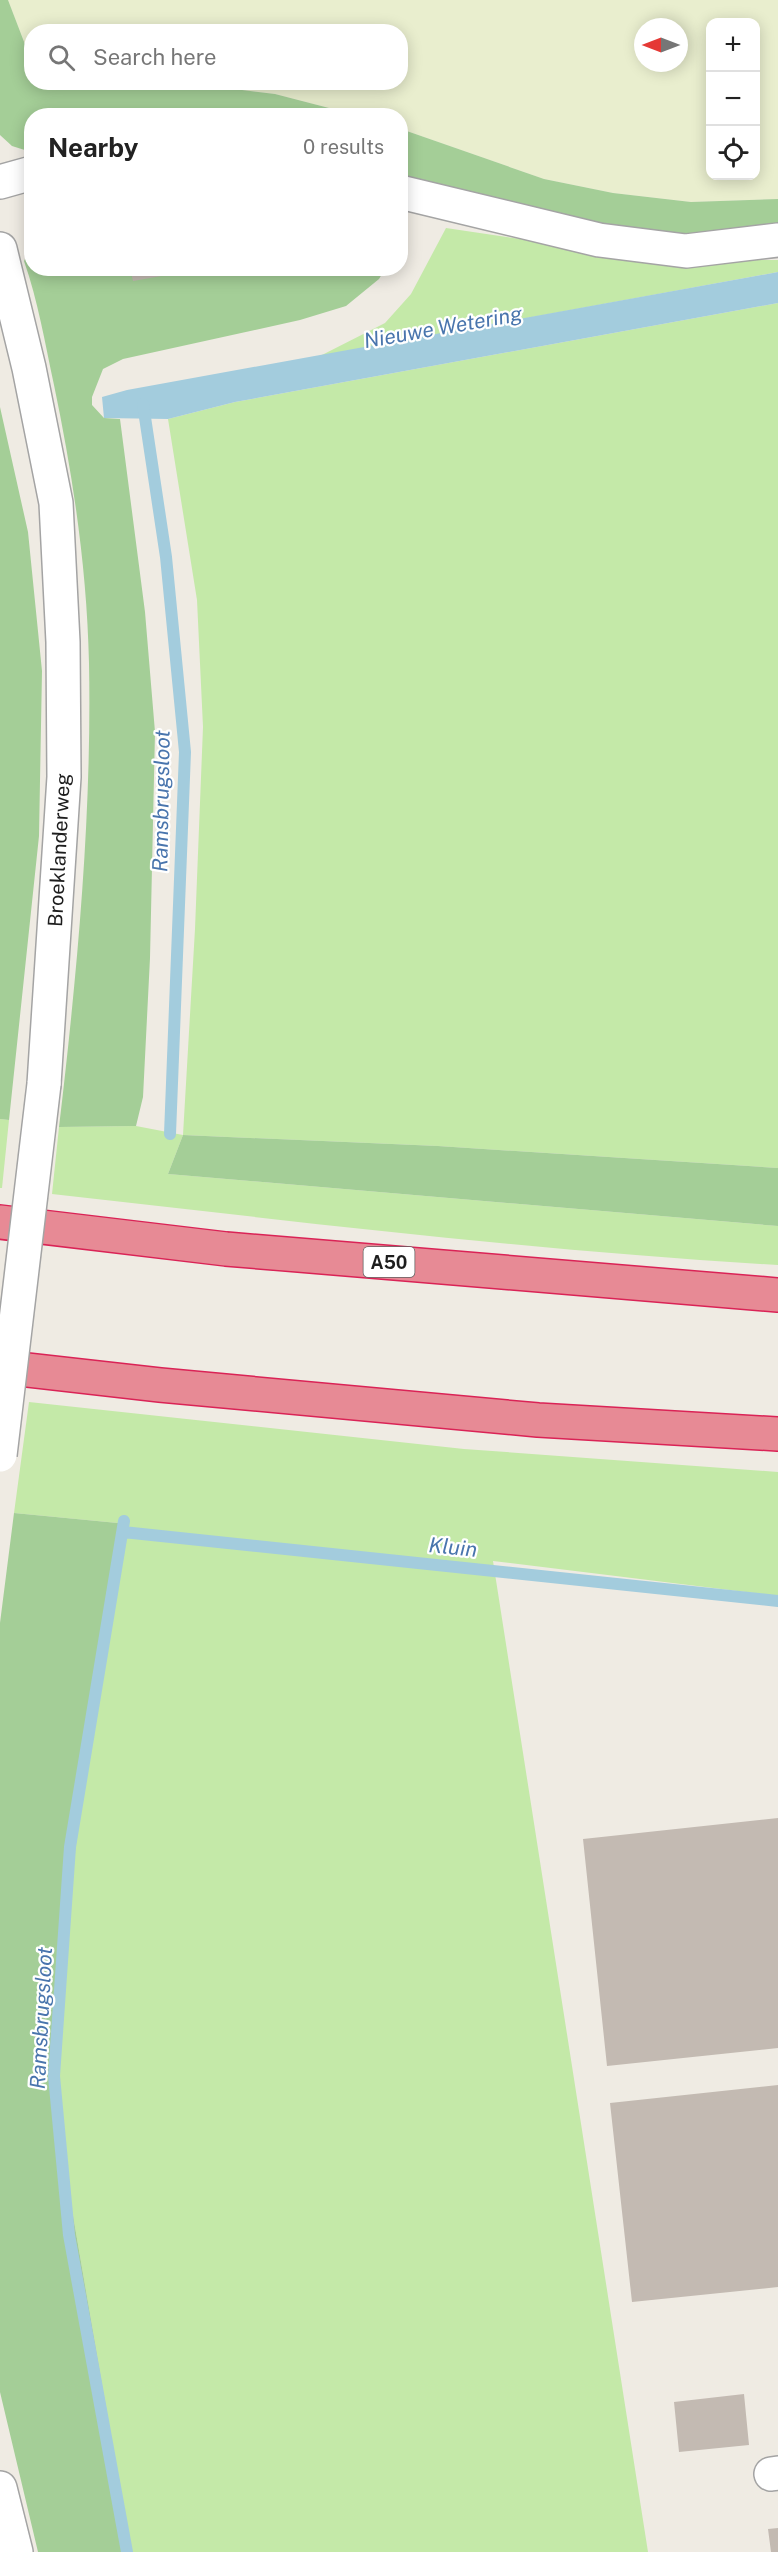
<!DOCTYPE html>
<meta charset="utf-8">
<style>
:root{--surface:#fff;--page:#f6f6f6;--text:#222;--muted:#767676;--line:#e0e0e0}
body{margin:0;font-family:"Public Sans",sans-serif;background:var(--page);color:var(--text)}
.controls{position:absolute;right:18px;top:18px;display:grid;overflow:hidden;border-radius:12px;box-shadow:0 3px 15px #0003}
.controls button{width:54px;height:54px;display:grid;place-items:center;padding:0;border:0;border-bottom:2px solid var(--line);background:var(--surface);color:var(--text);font:30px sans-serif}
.compass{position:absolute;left:634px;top:18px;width:54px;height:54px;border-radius:50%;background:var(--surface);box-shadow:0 3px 15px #0003;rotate:270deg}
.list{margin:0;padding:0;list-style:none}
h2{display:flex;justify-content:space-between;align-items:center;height:78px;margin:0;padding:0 24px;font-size:26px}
h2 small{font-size:20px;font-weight:400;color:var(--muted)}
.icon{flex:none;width:33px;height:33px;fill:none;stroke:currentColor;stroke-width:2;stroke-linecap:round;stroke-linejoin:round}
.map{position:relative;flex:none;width:778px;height:2552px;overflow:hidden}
.search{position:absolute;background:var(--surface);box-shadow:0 3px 15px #0003;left:24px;top:24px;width:384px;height:66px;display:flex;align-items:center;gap:15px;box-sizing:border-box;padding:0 21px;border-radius:24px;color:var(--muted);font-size:22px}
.panel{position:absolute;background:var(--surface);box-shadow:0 3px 15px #0003;left:24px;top:108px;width:384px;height:168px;border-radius:24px}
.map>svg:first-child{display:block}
.farmland{fill:#e9eece;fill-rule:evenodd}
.grass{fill:#c4e9a8}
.forest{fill:#a4ce97}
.water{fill:#a3ccdd}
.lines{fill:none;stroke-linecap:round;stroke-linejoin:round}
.stream{stroke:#a3ccdd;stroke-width:12}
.building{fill:#c3bab2}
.minor-casing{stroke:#a4a4a4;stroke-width:36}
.highway-casing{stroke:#da2356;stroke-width:36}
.minor{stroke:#fff;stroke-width:33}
.highway{stroke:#e78a95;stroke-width:33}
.minor-bridge-casing{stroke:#a4a4a4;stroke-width:36;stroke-linecap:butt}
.minor-bridge{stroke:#fff;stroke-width:33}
.labels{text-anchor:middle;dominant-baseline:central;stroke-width:4.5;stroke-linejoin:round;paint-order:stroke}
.shield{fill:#fff;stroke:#616161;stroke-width:1.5}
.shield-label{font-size:18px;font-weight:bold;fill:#1d1d1d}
.street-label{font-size:20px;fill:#1d1d1d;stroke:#fff}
.water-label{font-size:21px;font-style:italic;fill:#4975ad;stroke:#fff}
</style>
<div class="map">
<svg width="778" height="2552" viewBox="0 0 778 2552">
<rect width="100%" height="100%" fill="#efebe3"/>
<!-- farmland -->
<path class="farmland" d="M8,0H778V199L691,202L613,193L544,179L401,129L400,116L356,115L275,94L187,83L400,82V32H32L31,60ZM710,22H756V176H710ZM643,27H679V63H643Z"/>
<!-- grass -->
<path class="grass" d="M446,228C556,245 667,260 778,260V272L320,356L385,323L411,294Z
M778,303V1168L438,1146L183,1135L168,1174L778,1226V1265C535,1251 293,1221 52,1194L59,1127L136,1126L183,1135L195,929L203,727L197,600L168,419L235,402Z
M0,1119L9,1120L2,1188H0Z
M29,1402L464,1449L778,1472V1596L493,1561L648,2552H131L64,2163L56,2077L59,2008L69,1900L97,1683L128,1524L14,1513Z"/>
<!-- forest -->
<path class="forest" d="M0,0H8L31,60L32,82L187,83L275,94L356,115L32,116L31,152L12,146L0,135Z
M401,129L544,179L613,193L691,202L778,199V231L761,234L663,233L577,220L401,177Z
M31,247L32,268L385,269L379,279L346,306L300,320L123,359L103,369L92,397V405L104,418L120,419L145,612L155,732L150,958L143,1097L136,1126L59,1127C77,975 92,816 89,663C87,569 73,476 54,385C45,343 38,301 24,261Z
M0,407L28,532L42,671L39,836L9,1120L0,1119Z
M183,1135L438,1146L778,1168V1226L168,1174Z
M14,1513L128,1524L97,1683L69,1900L59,2008L56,2077L64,2163L131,2552H38L0,2392V1623Z"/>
<!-- water -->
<path class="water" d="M778,272V303L235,402L168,419L104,418L102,397L127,390Z"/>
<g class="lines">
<!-- stream -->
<path class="stream" d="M143,404L166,557L185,752L170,1134
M124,1521L70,1847L54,2076L69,2235L127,2552
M123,1532L778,1601"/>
</g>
<!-- building -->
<path class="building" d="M130,268H166L167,275L133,281Z
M778,1818V2048L607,2066L583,1839Z
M778,2085V2287L632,2302L610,2103Z
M744,2394L749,2445L679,2452L674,2402Z
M778,2528V2552H771L768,2529Z"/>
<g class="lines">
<defs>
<path id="minor" d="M0,182L32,173
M400,192L599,240L686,251L778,240
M0,249L29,368L56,503L63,642L64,777L44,1084
M771,2474L778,2473
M0,2488L16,2552"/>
<path id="highway" d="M0,1222L226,1249L778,1295
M0,1367L160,1385L538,1420L778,1434"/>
</defs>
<!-- minor casing -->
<use href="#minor" class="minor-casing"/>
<!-- highway casing -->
<use href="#highway" class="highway-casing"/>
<!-- minor -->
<use href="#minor" class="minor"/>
<!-- highway -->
<use href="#highway" class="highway"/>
<defs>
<path id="minor-bridge" d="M0,1455L44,1084"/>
</defs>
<!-- minor-bridge casing -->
<use href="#minor-bridge" class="minor-bridge-casing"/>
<!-- minor-bridge -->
<use href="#minor-bridge" class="minor-bridge"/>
</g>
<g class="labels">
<!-- shield labels -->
<rect class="shield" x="363.5" y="1247" width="51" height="30" rx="4.5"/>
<g class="shield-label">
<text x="389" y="1262">A50</text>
</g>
<!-- street labels -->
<g class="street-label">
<text transform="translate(59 850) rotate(-87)">Broeklanderweg</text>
</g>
<!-- water labels -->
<g class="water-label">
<text transform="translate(443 327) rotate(-10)">Nieuwe Wetering</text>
<text transform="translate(161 801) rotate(-89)">Ramsbrugsloot</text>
<text transform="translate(453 1547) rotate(6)">Kluin</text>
<text transform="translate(41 2018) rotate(-87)">Ramsbrugsloot</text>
</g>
</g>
</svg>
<div class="controls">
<button>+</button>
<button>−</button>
<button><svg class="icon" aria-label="locate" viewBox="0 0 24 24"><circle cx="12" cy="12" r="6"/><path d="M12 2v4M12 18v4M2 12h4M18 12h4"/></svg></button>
</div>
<svg class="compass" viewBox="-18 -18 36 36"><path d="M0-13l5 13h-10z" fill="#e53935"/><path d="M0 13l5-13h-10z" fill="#767676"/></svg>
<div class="search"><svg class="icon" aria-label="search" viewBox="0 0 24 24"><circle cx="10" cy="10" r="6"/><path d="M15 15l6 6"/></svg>Search here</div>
<section class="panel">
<h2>Nearby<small>0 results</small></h2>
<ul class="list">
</ul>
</section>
</div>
